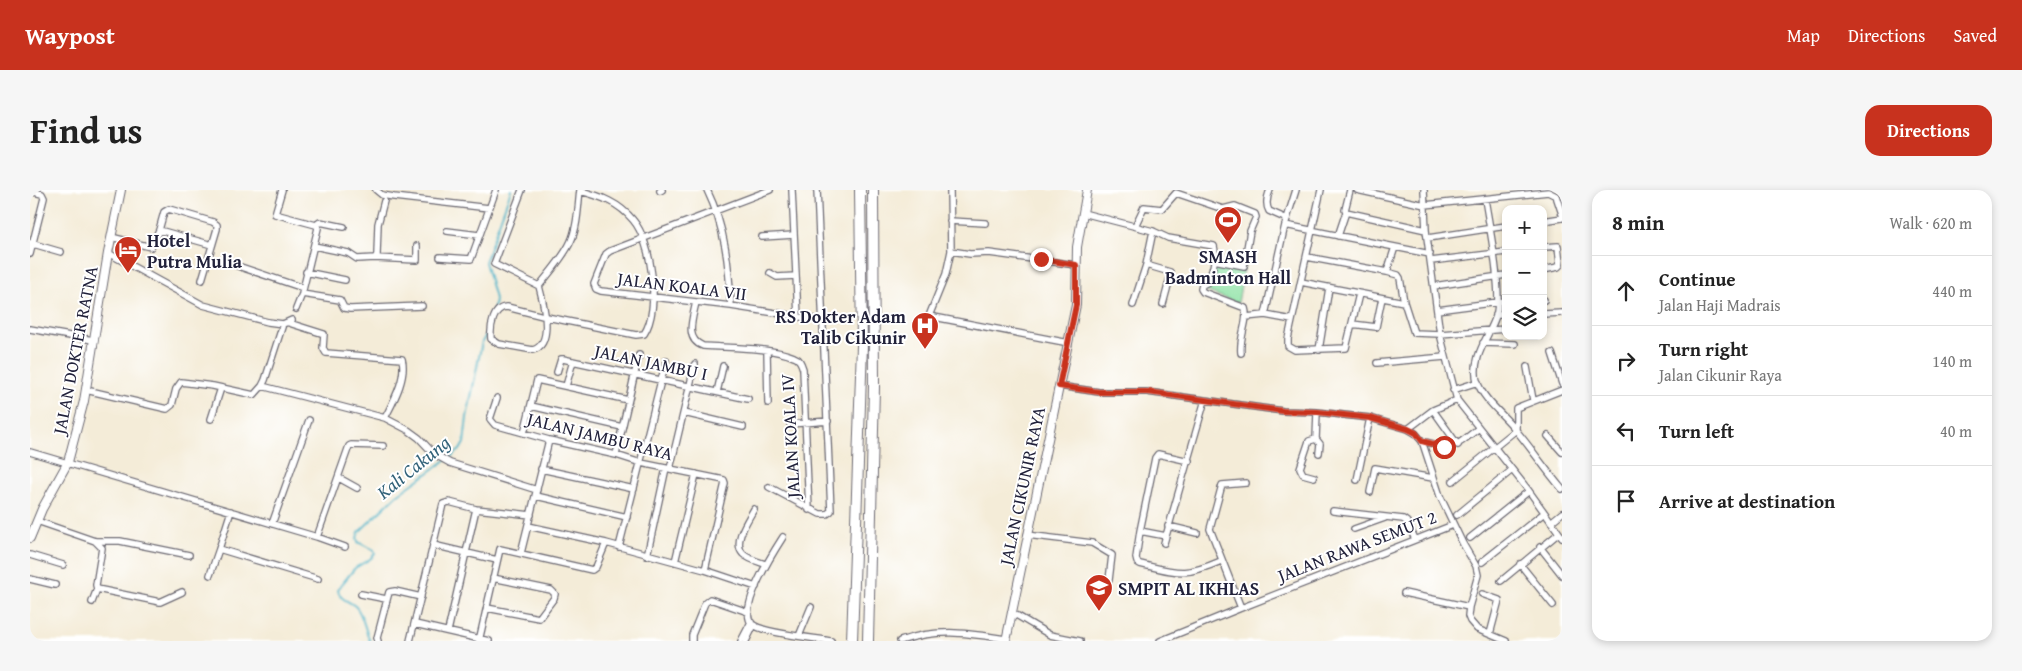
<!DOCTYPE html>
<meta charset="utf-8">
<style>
:root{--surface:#fff;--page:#f6f6f6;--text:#222;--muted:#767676;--line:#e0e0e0;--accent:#c8321e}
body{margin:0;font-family:"Gentium Book Plus",serif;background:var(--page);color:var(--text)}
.controls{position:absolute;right:15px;top:15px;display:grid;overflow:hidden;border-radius:10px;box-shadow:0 2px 8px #0003}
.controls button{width:45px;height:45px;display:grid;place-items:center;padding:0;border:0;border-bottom:1px solid var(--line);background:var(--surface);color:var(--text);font:25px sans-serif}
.stop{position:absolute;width:15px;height:15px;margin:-11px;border:4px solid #c8321e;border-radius:50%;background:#fff}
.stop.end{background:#c8321e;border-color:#fff;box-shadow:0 1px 5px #0008}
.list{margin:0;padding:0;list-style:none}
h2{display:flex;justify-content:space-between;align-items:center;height:65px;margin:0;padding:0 20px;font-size:21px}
h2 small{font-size:16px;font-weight:400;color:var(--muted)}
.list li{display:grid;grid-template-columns:32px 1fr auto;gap:15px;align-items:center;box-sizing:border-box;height:70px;padding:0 20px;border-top:1px solid var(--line)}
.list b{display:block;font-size:19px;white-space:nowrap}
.list p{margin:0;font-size:16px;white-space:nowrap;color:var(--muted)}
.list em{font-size:16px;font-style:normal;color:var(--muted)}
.icon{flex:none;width:28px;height:28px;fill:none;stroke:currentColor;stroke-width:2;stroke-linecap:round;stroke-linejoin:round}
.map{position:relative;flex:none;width:1532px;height:451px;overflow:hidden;border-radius:15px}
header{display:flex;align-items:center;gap:30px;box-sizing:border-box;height:70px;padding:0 25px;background:var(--accent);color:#fff}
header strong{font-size:24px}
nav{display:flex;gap:28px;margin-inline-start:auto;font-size:18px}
.intro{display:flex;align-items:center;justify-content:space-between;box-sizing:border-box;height:120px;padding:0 30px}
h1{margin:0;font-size:35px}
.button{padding:12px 22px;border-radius:15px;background:var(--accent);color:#fff;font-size:18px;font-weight:700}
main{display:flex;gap:30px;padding:0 30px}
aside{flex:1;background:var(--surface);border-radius:15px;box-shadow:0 2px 8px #0003}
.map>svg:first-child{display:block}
.green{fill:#8be1a3;stroke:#56826f}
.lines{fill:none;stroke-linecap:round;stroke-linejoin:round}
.stream{stroke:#48b2c7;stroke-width:2}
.street-casing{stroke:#6c6972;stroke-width:8}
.secondary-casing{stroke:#6c6972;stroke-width:10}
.highway-casing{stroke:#6c6972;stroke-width:12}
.street{stroke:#fff;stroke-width:5.5}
.secondary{stroke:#fff;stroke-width:8}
.highway{stroke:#fff;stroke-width:10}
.route{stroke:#c8321e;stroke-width:6}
.labels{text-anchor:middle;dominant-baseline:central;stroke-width:4;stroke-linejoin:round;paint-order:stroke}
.poi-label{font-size:18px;font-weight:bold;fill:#22223b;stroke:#fff;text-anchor:start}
.street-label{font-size:18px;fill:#22223b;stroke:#fff}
.water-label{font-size:19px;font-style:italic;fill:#33637a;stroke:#fff}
</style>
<header>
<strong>Waypost</strong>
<nav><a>Map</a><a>Directions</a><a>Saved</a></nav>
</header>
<div class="intro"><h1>Find us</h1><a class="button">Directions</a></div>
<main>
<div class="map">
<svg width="1532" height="451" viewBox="0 0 1532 451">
<rect width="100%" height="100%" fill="#fff"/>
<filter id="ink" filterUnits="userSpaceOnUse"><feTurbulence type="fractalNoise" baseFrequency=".02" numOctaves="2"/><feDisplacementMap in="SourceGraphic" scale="10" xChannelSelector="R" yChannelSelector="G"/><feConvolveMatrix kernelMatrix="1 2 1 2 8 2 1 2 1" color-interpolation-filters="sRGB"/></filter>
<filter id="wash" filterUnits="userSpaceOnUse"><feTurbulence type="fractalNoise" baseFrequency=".0096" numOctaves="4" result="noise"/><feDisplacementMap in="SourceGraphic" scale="20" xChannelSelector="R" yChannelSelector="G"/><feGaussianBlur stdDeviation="1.12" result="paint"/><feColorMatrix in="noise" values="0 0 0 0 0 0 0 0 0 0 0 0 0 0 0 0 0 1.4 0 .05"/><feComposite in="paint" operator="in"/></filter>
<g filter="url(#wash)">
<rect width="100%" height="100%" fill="#f4ecd8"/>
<!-- green -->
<path class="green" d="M1186,73L1214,79L1208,113L1173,100Z"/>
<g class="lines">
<!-- stream -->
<path class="stream" d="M463,125L465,109L455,72L481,0
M340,451C335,441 333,423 325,416C318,410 309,410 308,399L325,378L340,369L345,364L344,360L328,352L327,348L329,342L367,305L430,260L434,253L437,227L452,152L459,140"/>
</g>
</g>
<g filter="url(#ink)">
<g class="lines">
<defs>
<path id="street" d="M252,0L245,24L286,35L288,38L272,104L266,119
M346,0L352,5L364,7L459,18
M492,0L464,74L509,96C513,111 525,154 503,160L469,154L461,149C460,137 463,117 477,117L517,127L606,145L614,144C631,119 622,52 603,30C589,13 571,6 550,1
M677,0C695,37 699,75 701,116
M740,0L580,61L576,64L564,94L566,99L571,101L701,116L784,129
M762,0L768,127
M920,0L921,61L916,84L899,126L1039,153
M1240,0C1237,7 1235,14 1239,21L1257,29
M1291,0L1258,149V156L1265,160L1316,158L1329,104
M1320,0L1315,20L1316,22L1396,40
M1327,0L1395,15L1518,2L1526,6L1532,24
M1394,0L1396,40L1410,144L1427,210L1499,301L1532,347
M0,1L12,4L14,8L0,64
M630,1L632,0
M1455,9C1459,35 1473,103 1466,126C1459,147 1441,167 1447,191C1453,210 1473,224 1485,239C1501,258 1515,279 1532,299
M1053,23L1123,41L1138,48L1184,56C1187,67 1182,82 1178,92L1172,95L1171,99L1173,102L1215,118C1219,131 1209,146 1211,163
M920,31L955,33
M1513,31L1532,28
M286,35L290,32L314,37
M1255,35L1400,64
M1105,36L1114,17L1132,19L1146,3L1193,19L1205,16L1225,24L1226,27L1220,41L1214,76L1184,70
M129,40L182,55
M417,41L449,45
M1308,46L1316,22
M81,47L121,57L129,40L134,22L139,19L183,32L187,35V39L172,90
M732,47L764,45
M1398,48L1476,36
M0,53L31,62
M284,56L318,63L327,69L345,68L347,65L348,34L354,11
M1513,57L1528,56L1530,75L1528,77L1513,80
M921,61L940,64L959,63L1046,75
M78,63L173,115L238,132L253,134L262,130
M410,67L441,69L466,0
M1277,67L1357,82L1365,57
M345,68L387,70V56
M1401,71L1476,62
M196,72L273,98
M1116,75L1140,82V88L1133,114
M276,82L315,90
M1357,82L1368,85L1370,88L1374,112L1384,143L1410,144L1476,139
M740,83L747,87L766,86
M1271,92L1374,112
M509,96C520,82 534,67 541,51C548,36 548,16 550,0
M1404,96L1476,85
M272,104L310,110L314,118L320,119L392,116
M1513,110H1514
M666,112C663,128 654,149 673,156C698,158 742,157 764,167C770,169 771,173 773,179L779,320
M1103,115L1116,75L1123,41
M1407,120L1476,111
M1513,124L1532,123
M1466,125H1476
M1216,127L1235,125
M1262,130L1235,125L1255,35L1266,0
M259,133L294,144L293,158L296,163L372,169C377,188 363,212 355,228
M1322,134L1346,137L1352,108
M0,139L63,150
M1453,153L1485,154
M1289,160L1299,98
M737,161L738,213
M1522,163L1532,194
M1347,173L1415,167
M1497,177L1503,210
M527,182L531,169H533L718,209
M232,196L355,228L378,240L389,248L404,264L420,273L507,300
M536,196L543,171
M1029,196L1069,202H1117L1253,221L1287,222L1340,228L1378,239L1385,243L1392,251L1410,306L1433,354L1446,376L1448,385L1439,417L1438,426L1440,431L1447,439L1476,451
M56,200L137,219L142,215L146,199L151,192L183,196L224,205L232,196L235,190L253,134
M1423,200L1448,192
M687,202L693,176
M467,208L460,229L465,235L519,250L586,265L611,273L694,290L695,293L675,380
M501,216L592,237
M1403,220L1428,255
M654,223L713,237
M181,229L191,198
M760,234L798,231
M1378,239L1403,220L1427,210
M494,243L507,190L598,210
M1518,246L1532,262
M1286,249L1290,254L1289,263
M1392,251C1426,260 1423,258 1449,238
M0,262L287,347L315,357
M586,265L609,165
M511,279L604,299
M640,279L665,174
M1284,287L1273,284L1270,278L1279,251L1286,249L1287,222
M309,288L327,298
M1327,290L1340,228
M1423,291L1486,240V218L1532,200
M739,297L790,324H797L801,321L787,0
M1340,302L1345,278L1403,288
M506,306L597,327
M724,319C718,330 702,352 713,364C718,369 729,372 735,374
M201,321L189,359L288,389
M1303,321L1373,329L1377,332L1385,349
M1427,325L1482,280
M7,331L65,351H90L159,365
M1521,332L1532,323
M242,334L279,230
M498,336L576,353L675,380L726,397
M1138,336L1167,343
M1324,339L1355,328
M1110,341L1106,368L1107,372L1110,374C1148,383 1154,387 1191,371
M997,345L1062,353L1082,365L1079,390
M1136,346L1110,341L1125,268L1128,264L1159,271
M287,347L319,256L321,255L353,256
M753,347C744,361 707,419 722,434C732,443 785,448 801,451
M1440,348L1499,301
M65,351L72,358L66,395L67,399L130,412L152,402
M1134,353L1175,210
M403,355L467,370
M589,357L636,171
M1510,357L1532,385
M491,363L519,250
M0,365L33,375
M617,366L636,278
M645,372L666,284
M1452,372L1514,323
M1490,374L1523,415
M180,385L189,359
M0,389L25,395
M1471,391L1529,343
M1374,403L1439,417
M331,404L356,409
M1452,404L1469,410L1460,444
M62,412L67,399
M457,418L509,428L524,408L525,404L521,400L463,388
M1211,418L1180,339L1192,295L1216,293
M981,422L1020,445L1050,451
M385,434L459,451
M418,441L446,319
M769,446L781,417
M348,451L347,448L359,402L365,401L391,407
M380,451L413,314L419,312L446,319L501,325
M449,451L470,359L562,380L566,377L576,353
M662,451V445L675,413L680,409L718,422
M711,451L721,432
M716,451L724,435
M870,451C909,438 936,443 976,449
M1130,451L1211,418L1423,335"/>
<path id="secondary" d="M0,348L12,319L38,272L54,211L78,63L91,0
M976,451L1046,115L1047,57L1057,0"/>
<path id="highway" d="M822,451L832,155L830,0
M838,451L844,197L843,0"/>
</defs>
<!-- street casing -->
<use href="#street" class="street-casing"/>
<!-- secondary casing -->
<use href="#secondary" class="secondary-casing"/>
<!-- highway casing -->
<use href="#highway" class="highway-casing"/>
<!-- street -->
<use href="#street" class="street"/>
<!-- secondary -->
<use href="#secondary" class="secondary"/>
<!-- highway -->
<use href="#highway" class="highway"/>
</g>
</g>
<g class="lines" filter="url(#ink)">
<!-- route -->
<path class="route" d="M1011,69L1046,75V115L1029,196L1069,202H1118L1253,221L1288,222L1340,228L1378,239L1386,243L1392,251L1414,257"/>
</g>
<!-- icons -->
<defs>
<symbol id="stadium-pin" viewBox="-11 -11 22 30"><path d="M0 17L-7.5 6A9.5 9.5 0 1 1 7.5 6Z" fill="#c8321e" stroke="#fff"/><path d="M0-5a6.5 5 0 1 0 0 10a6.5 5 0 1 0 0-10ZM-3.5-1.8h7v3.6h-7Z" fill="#fff"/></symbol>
<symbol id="hotel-pin" viewBox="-11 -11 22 30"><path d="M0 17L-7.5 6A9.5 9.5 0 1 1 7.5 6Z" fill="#c8321e" stroke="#fff"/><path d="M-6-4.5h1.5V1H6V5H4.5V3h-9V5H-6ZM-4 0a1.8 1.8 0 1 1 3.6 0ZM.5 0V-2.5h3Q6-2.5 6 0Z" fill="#fff"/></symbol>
<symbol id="hospital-pin" viewBox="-11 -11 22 30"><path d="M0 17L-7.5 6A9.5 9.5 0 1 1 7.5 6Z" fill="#c8321e" stroke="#fff"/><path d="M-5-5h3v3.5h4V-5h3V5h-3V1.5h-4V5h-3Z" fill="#fff"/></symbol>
<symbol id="school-pin" viewBox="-11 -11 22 30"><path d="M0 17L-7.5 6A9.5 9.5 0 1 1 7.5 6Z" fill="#c8321e" stroke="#fff"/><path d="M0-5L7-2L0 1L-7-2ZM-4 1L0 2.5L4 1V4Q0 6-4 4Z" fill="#fff"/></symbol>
</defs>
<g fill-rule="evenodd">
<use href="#stadium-pin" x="1182" y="14" width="32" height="43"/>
<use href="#hotel-pin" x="82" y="44" width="32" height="43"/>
<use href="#hospital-pin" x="879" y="120" width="32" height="43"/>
<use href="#school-pin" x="1053" y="382" width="32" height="43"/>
</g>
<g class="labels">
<!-- poi labels -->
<g class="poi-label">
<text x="117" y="50">Hotel<tspan x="117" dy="21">Putra Mulia</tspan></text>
<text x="1198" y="66" text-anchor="middle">SMASH<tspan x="1198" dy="21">Badminton Hall</tspan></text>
<text x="876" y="126" text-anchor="end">RS Dokter Adam<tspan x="876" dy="21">Talib Cikunir</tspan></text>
<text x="1088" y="398">SMPIT AL IKHLAS</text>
</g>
<!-- street labels -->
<g class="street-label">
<text transform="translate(652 96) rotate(7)">JALAN KOALA VII</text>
<text transform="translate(45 160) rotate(-79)">JALAN DOKTER RATNA</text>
<text transform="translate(621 172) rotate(12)">JALAN JAMBU I</text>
<text transform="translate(570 246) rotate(14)">JALAN JAMBU RAYA</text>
<text transform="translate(760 246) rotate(-93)">JALAN KOALA IV</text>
<text transform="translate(992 296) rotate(-78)">JALAN CIKUNIR RAYA</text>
<text transform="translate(1327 356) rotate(-21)">JALAN RAWA SEMUT 2</text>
</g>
<!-- water labels -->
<g class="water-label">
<text transform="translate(383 277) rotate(-39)">Kali Cakung</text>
</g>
</g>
</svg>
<div class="controls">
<button>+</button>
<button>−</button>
<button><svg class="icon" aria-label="layers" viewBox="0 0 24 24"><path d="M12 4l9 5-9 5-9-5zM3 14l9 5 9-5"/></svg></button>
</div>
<div class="stop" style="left:1414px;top:257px"></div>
<div class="stop end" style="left:1011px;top:69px"></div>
</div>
<aside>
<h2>8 min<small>Walk · 620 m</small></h2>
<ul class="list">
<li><svg class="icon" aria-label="ahead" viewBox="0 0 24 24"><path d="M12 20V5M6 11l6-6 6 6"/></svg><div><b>Continue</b><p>Jalan Haji Madrais</p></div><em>440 m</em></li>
<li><svg class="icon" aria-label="right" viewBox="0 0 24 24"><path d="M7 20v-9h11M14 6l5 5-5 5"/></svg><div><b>Turn right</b><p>Jalan Cikunir Raya</p></div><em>140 m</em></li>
<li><svg class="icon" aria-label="left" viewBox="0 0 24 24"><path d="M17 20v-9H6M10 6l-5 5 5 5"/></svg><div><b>Turn left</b></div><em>40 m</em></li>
<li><svg class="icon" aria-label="arrive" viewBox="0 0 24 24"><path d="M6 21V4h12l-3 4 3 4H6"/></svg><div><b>Arrive at destination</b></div></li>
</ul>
</aside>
</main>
